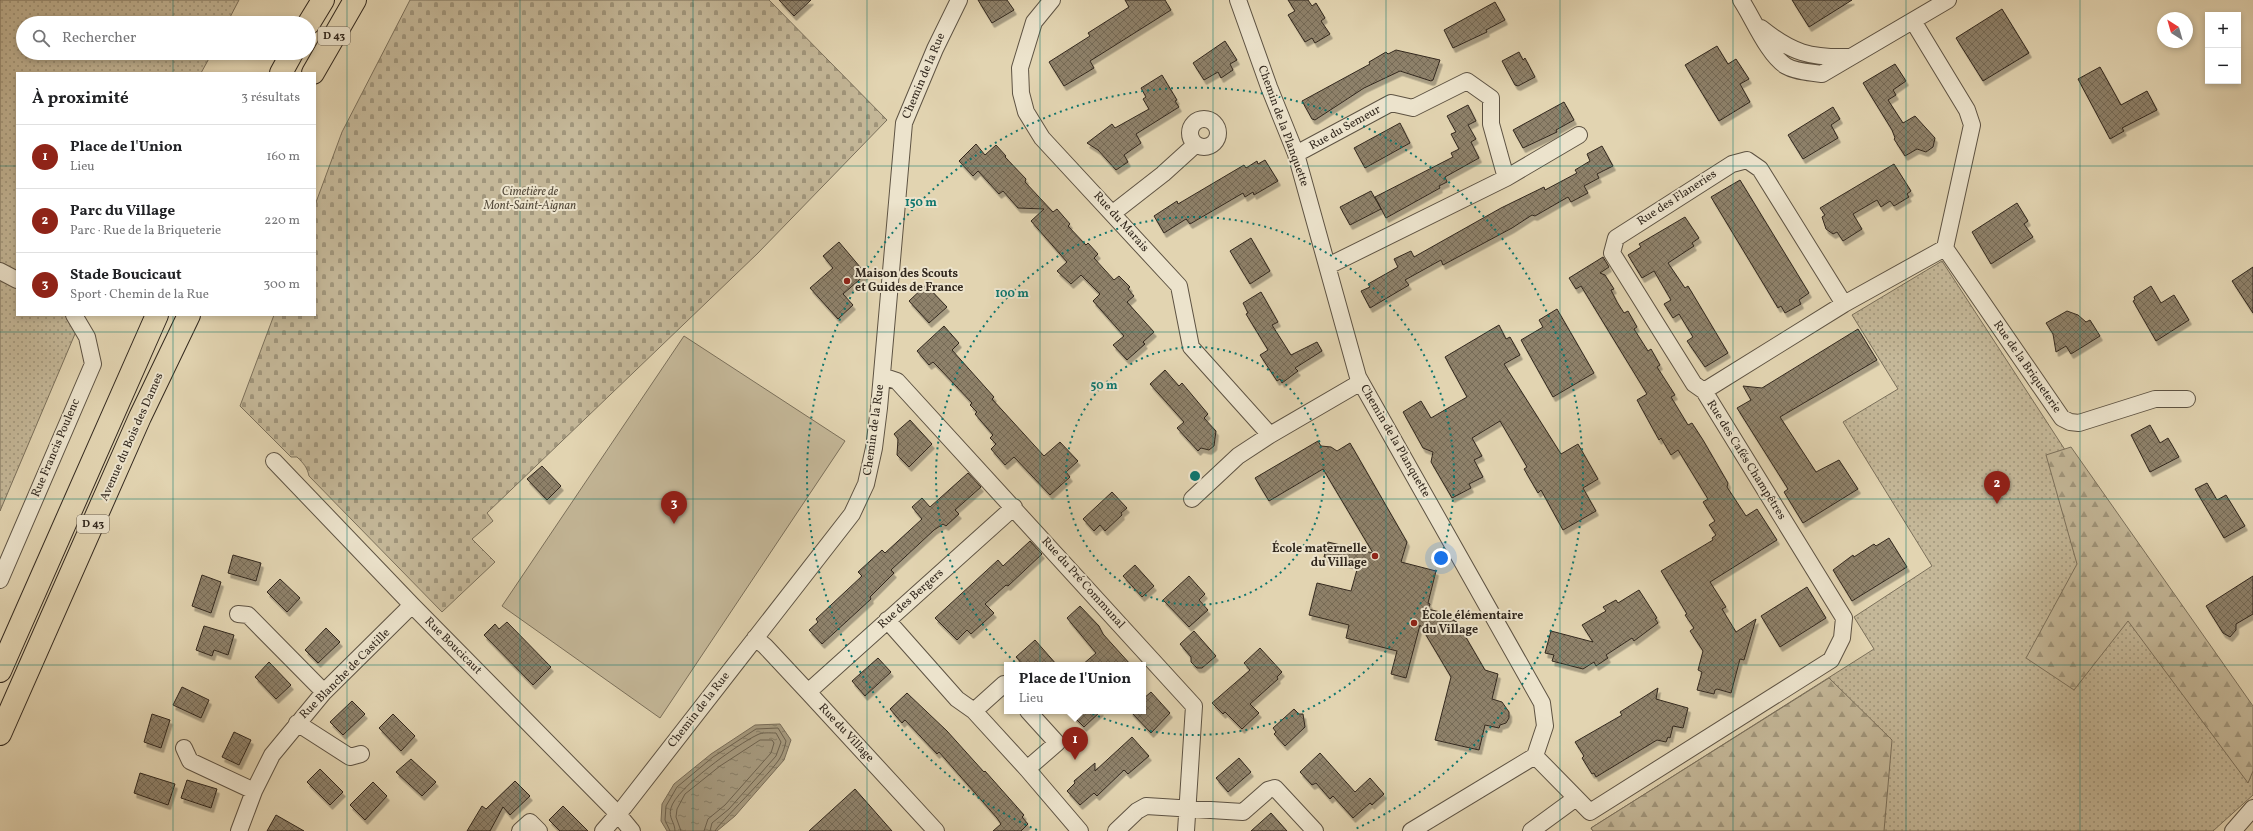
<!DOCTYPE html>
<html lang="fr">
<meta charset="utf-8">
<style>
:root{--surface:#fff;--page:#f6f6f6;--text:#202124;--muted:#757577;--line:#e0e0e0;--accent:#8f2418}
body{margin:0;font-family:Vollkorn,serif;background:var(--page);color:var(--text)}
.controls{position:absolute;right:12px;top:12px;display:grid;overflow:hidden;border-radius:0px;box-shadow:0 2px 6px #0003}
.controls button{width:36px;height:36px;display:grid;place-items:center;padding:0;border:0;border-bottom:1px solid var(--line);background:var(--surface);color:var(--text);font:20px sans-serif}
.compass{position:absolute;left:2157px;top:12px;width:36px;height:36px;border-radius:50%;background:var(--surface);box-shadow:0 2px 6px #0003;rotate:323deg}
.you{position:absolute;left:1441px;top:558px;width:14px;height:14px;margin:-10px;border:3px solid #fff;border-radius:50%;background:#1a73e8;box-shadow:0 0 0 6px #1a73e833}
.badge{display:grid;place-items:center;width:26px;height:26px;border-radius:50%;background:var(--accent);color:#fff;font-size:13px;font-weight:700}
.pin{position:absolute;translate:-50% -33px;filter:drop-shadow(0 1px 2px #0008)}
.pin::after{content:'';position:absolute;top:21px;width:14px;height:12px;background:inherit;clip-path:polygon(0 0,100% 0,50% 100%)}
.popup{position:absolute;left:1004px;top:662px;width:142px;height:52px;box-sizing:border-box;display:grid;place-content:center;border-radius:0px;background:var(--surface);filter:drop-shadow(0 1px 3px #0005);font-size:13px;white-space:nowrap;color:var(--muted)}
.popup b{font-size:15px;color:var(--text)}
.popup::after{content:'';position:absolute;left:50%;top:100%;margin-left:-8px;border:8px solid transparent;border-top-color:var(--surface)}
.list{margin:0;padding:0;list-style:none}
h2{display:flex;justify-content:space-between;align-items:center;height:52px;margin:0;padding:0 16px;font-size:17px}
h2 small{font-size:13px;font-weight:400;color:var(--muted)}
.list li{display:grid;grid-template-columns:26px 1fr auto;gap:12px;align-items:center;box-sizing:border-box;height:64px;padding:0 16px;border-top:1px solid var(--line)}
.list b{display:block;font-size:15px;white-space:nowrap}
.list p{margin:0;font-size:13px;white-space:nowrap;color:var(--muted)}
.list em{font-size:13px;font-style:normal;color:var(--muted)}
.icon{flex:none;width:22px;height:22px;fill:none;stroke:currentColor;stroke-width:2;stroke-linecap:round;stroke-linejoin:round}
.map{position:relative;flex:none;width:2253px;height:831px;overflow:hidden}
.search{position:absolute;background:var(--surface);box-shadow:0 2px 6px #0003;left:16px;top:16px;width:300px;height:44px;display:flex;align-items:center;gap:10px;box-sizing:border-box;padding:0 14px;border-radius:22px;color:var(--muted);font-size:15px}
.panel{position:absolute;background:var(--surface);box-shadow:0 2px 6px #0003;left:16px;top:72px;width:300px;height:244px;border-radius:0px}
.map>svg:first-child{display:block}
.grass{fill:url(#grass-dots);stroke:#7b705b}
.forest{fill:url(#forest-firs);stroke:#7b705b}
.cemetery{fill:url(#cemetery-stones);stroke:#7b705b}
.garden{fill:#c4b798;stroke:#7b705b}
.water{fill:url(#water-ripples);stroke:#786c58}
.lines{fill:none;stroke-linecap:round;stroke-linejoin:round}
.shore{stroke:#6c614e;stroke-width:1}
.building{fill:url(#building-cross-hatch);stroke:#32281e;filter:url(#shadow)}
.minor-casing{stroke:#5e5343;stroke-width:18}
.trunk-casing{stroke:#32281e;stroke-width:24}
.minor{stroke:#ece3cc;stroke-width:16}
.trunk{stroke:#e2d4b1;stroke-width:22}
.grid{fill:none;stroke:#0f766e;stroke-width:1;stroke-opacity:0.55}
.ring{fill:none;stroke:#0f766e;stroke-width:2;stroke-dasharray:2 4}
.poi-dot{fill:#8f2418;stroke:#ece3cc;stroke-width:1.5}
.labels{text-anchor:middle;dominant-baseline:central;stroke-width:4;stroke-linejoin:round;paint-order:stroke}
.shield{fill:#ece3cc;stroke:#6a6052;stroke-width:1}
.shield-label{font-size:11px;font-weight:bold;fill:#32281e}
.street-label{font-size:12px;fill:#32281e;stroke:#ece3cc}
.park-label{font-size:12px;font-style:italic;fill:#564c3c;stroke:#ece3cc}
.poi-label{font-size:12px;font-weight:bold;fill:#32281e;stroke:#ece3cc;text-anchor:start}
.centre{fill:#0f766e;stroke:#ece3cc;stroke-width:2}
.ring-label{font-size:12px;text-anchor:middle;font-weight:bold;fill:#0f766e;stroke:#ece3cc;stroke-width:4;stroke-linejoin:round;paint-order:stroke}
</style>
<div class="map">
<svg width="2253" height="831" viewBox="0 0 2253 831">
<defs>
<pattern id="grass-dots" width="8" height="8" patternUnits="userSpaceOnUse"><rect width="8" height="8" fill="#c4b798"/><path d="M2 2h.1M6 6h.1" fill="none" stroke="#a0957b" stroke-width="1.8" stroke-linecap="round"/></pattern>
<pattern id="forest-firs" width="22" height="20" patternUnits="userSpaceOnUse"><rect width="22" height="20" fill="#c4b798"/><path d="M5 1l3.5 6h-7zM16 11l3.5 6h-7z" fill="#a0957b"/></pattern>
<pattern id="cemetery-stones" width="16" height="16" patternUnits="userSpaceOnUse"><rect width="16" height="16" fill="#c4b798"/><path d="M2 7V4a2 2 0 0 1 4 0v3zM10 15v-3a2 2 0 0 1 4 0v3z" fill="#a0957b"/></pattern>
<pattern id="water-ripples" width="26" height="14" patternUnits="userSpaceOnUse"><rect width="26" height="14" fill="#a69a7f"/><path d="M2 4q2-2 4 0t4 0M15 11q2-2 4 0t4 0" fill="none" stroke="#887e67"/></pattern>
<pattern id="building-cross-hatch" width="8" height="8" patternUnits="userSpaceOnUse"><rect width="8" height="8" fill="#8e816a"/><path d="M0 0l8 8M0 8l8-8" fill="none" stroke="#756a57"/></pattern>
<filter id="shadow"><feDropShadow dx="2.5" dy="4.5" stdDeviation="0" flood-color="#0004"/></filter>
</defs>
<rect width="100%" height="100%" fill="#e2d4b1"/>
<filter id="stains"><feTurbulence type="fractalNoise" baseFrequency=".005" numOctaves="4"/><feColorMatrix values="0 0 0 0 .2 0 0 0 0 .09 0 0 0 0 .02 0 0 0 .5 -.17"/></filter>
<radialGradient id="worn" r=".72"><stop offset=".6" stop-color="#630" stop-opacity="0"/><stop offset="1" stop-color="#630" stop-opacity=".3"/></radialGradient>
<!-- grass -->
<path class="grass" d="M0,0H239L227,23H23V53H212L201,73H17V315H83L0,511Z
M1942,261L2153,585L2253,761V795L2213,831H1593L1591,828L1874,649L1854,617L1932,566L1843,422L1898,389L1852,315Z"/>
<!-- forest -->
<path class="forest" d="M2071,447L2253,706V771L2248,783L2128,621L2074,690L2026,658L2077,564L2046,455Z
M1829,678L1892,740L1884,831H1593L1591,828Z"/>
<!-- cemetery -->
<path class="cemetery" d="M410,0H769L887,120L758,253L487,513L493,521L472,539L495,562L442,612L309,476C307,467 304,464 297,457H291L240,406L274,315H315V205L342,132Z"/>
<!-- garden -->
<path class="garden" d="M684,336L845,441L660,718L502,606Z"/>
<!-- water -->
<path class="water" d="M780,724L791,740L784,760L735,816L717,831H667L661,821L662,804L674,784L711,754L755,725Z"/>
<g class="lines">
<!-- shore -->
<path class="shore" d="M670,831L665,820L666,806L677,787L713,757L756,729L778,728L786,741C785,746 783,753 780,758C773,771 716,826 715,831
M675,831C675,822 668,818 671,808C676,788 738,744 757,735C762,732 770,733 776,733L781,742L776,756L729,809L712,823L710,831
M681,831L676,817L677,809L685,794L720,766L760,740H772L774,743L771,753L725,805L708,819L704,831"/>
</g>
<!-- building -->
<path class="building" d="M779,0H811L794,16Z
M978,0H1007L1014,10L992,23Z
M1125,0H1165L1171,10L1090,61L1094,68L1064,86L1049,62L1090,36L1088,33L1129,7Z
M1288,0H1308L1312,6L1316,3L1325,18L1321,21L1330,34L1315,43L1312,38L1305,42L1288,15L1295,11Z
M1792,0H1852L1809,27Z
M1495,2L1505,20L1486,30L1487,32L1453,48L1444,30Z
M2002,9L2029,53L1983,81L1956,38Z
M1225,41L1237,60L1230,64L1233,70L1221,78L1218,72L1204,80L1193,63Z
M1717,46L1728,64L1736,59L1749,79L1740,84L1750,102L1719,121L1685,65Z
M1396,50L1440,60L1433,80L1431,81L1400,71L1364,88L1315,120L1312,119L1302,101L1370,64L1369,62L1386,52L1388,54Z
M1519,52L1523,60L1525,58L1535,77L1518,86L1515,85L1502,61Z
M1895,64L1906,81L1893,90L1896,95L1888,100L1903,123L1915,116L1935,138L1933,147L1926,152L1917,149L1905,156L1894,139L1895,138L1892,130L1863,83Z
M2100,67L2121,105L2147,91L2157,110L2122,128L2124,131L2110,139L2078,79Z
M1162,75L1177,100L1175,101L1179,107L1136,134L1141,143L1124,155L1128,162L1116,170L1098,150L1087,143L1112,124L1115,128L1149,109L1143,99L1146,97L1141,88Z
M1564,102L1574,120L1556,130L1557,132L1523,148L1513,130Z
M1468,105L1476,121L1468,125L1476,139L1471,142L1479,158L1445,177L1447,182L1439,186L1440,188L1386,218L1375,197L1453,157L1451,153L1459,149L1451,134L1456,132L1447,116Z
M1833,107L1840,119L1831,125L1838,138L1803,159L1788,135Z
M1400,123L1410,143L1365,168L1354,148Z
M976,144L985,155L996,145L1006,156L1005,157L1026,179L1025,182L1053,212L1057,209L1070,224L1068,226L1086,245L1088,243L1098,254L1094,258L1114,280L1119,276L1130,287L1128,289L1134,296L1127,302L1154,332L1143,342L1145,344L1127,360L1113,345L1124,336L1093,301L1100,294L1081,275L1071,284L1057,271L1067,262L1031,221L1044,209L1018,208L1003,191L999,194L978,171L973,176L959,161Z
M1602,146L1613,166L1597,174L1599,178L1584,186L1588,193L1571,202L1568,197L1535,216L1532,215L1512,228L1443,265L1441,260L1405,280L1409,285L1370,308L1361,291L1370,287L1368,284L1398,267L1394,259L1411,251L1414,257L1501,208L1544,187L1545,190L1577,173L1575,170L1590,161L1587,154Z
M1265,160L1278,181L1254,195L1253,192L1245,197L1243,193L1190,224L1186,219L1164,233L1154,216L1177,201L1178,204L1244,165L1246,168L1257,161L1258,164Z
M1894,164L1911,191L1907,194L1909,197L1894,206L1890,201L1881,207L1877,200L1853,214L1862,229L1843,241L1837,232L1833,234L1826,229L1822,217L1825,215L1820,208Z
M1740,180L1809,293L1799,300L1801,304L1785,313L1781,306L1778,308L1711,197Z
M1371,191L1381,209L1350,225L1340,207Z
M2017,203L2028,221L2024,224L2033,237L1991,264L1972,232Z
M1685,217L1699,238L1692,243L1694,246L1668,263L1685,288L1688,286L1728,353L1705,367L1687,341L1693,337L1679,314L1673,318L1664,304L1671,300L1654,271L1642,278L1628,255L1641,247L1639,244Z
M1251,238L1270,271L1250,284L1230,251Z
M839,242L866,274L843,294L853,305L838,319L810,288L833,268L823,256Z
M1603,257L1609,267L1600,273L1605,275L1614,289L1611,290L1617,302L1624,313L1628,311L1637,327L1634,329L1648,351L1651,349L1660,365L1657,367L1675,395L1671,397L1688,425L1692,423L1703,440L1728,483L1727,487L1746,516L1757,509L1777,540L1710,582L1726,607L1722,609L1736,632L1756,619L1744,660L1740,659L1731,693L1717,689L1715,690L1714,694L1697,690L1702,672L1698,670L1703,651L1690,631L1694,628L1685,615L1687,614L1661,571L1713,540L1712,538L1716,535L1709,525L1715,521L1703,502L1708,499L1678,450L1671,455L1661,438L1659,440L1637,400L1647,394L1581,286L1576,289L1569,278Z
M2253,267V313L2232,281Z
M926,285L947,307L929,323L909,301Z
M2151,286L2161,303L2174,295L2189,320L2156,341L2133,301L2135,300L2134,297Z
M1261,292L1278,322L1272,325L1291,355L1317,342L1322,351L1295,368L1298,371L1282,383L1280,379L1277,381L1260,355L1268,350L1246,314L1248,313L1243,303Z
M1557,309L1594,373L1553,397L1521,340L1543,327L1539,320Z
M2067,311L2078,315L2086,322L2090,320L2100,336L2071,354L2066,346L2056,352L2053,334L2046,323Z
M1499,325L1506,339L1510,337L1520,355L1504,364L1561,454L1578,444L1598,479L1583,488L1596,511L1563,530L1541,490L1538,493L1524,469L1527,467L1500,421L1472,438L1482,456L1474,460L1483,477L1469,484L1471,488L1452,498L1431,462L1433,452L1423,448L1403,412L1421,401L1431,418L1467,397L1445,357Z
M944,326L959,343L952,350L994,397L992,399L1044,456L1060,442L1078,461L1066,472L1070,477L1050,495L1014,457L1005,465L991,449L996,444L990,438L993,435L975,414L977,412L970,405L972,403L940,369L933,362L929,365L917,351Z
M1858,329L1877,360L1780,417L1816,472L1839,460L1858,489L1803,523L1784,492L1788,489L1737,408L1751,400L1743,386L1762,388Z
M1165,370L1179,386L1182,383L1208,414L1204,418L1216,431L1214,446L1209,450L1201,448L1198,451L1177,428L1184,422L1150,384Z
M910,420L932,444L909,467L897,455L898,439L894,434Z
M2150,425L2160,443L2168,438L2179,457L2150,472L2131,435Z
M1318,441L1321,446L1331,447L1337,451L1350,443L1407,542L1401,562L1436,571L1428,603L1430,604L1428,609L1452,615L1451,619L1457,622L1485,670L1498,674L1492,699L1502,702L1509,712V718L1506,723L1500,725L1499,728L1485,725L1479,750L1435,740L1451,677L1420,625L1406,678L1391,674L1397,651L1346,638L1349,625L1309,615L1317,583L1351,591L1358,566L1324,557L1328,542L1373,553L1323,469L1269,501L1255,478Z
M542,466L561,486L547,500L527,479Z
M968,473L981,487L955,510L959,514L946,526L943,524L934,530L891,570L894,573L870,597L871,599L822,644L809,630L818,622L816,619L862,576L858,572L882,550L885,553L922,519L912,507L922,498L930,507Z
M2207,483L2217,500L2226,495L2245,526L2224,538L2195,489Z
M1112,492L1127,508L1121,513L1122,515L1105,531L1100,525L1094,531L1083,519Z
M1889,538L1907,567L1852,601L1833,570L1853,555L1854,557L1874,544L1876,546Z
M1030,541L1042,554L1008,586L1006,585L985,604L994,613L971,634L967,630L957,640L935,618L998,560L1003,566Z
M233,555L261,563L256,581L228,573Z
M1135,565L1154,586L1142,597L1123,576Z
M202,575L221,582L211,613L192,606Z
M1189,576L1205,594L1199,600L1208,610L1189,627L1163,600Z
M2253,576V614L2236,624V630L2230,637L2223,633L2206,606Z
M280,579L300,598L287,612L267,592Z
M1807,587L1826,618L1780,647L1761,616Z
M1639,590L1657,618L1655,619L1658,623L1634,641L1632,638L1606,655L1608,658L1596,666L1594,662L1583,669L1552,661L1554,655L1545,653L1551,631L1593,642L1582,625L1606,611L1603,607L1616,600L1618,603Z
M1080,606L1099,626L1103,634L1131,665H1082L1096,653L1067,618Z
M507,622L551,667L533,685L484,635L495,624L499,629Z
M204,626L234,635L228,655L214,650L212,656L196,650Z
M326,628L340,642L318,663L305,650Z
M1194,631L1216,656L1202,668H1197L1191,662V657L1180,644Z
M1035,640L1057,665H1023L1016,657Z
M1260,648L1282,672L1277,677L1278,679L1250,704L1259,713L1242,729L1225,712L1223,714L1212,703L1250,670L1244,663Z
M878,658L891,672L865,696L852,681Z
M269,662L291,685L276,699L255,677Z
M182,687L209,700L201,718L173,705Z
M1658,688L1656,699L1688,708L1683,728L1673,726L1670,738L1668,737L1666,742L1657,740L1596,777L1594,773L1592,774L1582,758L1584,756L1575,742L1622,715L1620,712Z
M1151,692L1170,713L1151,733L1130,711H1143V699Z
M907,693L947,731L984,772L985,771L1024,815L1022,817L1028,824L1021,831H993L1001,824L997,818L939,752L937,754L905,720L902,723L890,709Z
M352,701L365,714L343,735L330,722Z
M1294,709L1299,714H1303L1305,727L1285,746L1274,734L1276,732L1273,728Z
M1068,711H1101L1084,727Z
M152,714L170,720L161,748L144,742Z
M393,714L415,736L401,751L379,728Z
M234,732L251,740L239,765L222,757Z
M1132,737L1149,756L1128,774L1124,770L1097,796L1094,793L1080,805L1067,791L1075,783L1074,781L1095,763V771Z
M1320,753L1355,792L1370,778L1384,794L1372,805L1370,803L1353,818L1333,796L1330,799L1316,783L1312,785L1300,772Z
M1239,758L1251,772L1228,792L1216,778Z
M411,759L436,782L422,796L396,772Z
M320,769L343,792L330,805L307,782Z
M140,773L175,784L168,805L134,793Z
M187,780L217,789L211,808L181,798Z
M515,781L530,796L510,815L503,807L490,831H467L482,806L486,809Z
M373,782L387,796L365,820L350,805Z
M855,789L892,831H809Z
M563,806L588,831H560L549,820Z
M1271,813L1287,831H1251Z
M276,815L304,831H267Z"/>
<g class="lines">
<defs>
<path id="minor" d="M1052,0L1034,22L1020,68L1021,93L1026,112L1042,138L1179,286L1191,347L1270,435
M1238,0L1269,87L1296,154L1358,377L1542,703L1545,726L1535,756L1590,812L1831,660L1842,638L1844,618L1704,391L1844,304L1945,248L1972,125L1967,110L1913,21
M1741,0C1753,18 1768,55 1786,66C1796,72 1810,72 1822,74L1948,0
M1761,28C1792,53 1810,58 1849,57
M1190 133a14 14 0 1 1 28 0a14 14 0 1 1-28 0Z
M1296,154L1391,103L1413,108L1467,81L1491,98V124L1506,178L1328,266
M1506,178L1579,135
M1113,213L1163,174L1195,145
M1945,248L2062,418L2070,422L2079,423L2155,399H2187
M0,271L17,280
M882,376L897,381L1194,706L1186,831
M1704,391L1694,384L1612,253L1616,238L1732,164L1747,160L1760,169L1844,304
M274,461L412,605L618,814L632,831
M1192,499L1238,456L1270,435L1361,382
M0,580L93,364L87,337L74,315
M238,614L248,615L324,692
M887,620L957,699L974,711L1027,769L1080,831
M755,638L765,646L808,692L936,831
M808,692L1014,507
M974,711L1004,684L1007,688
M297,723L350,757L361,754
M184,748L190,761L254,791
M1027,769L1057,743L1028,711
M239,831L254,791L272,755L324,692L412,605
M520,831L530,822L539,831
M603,831L624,807L852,514L866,484L874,448L879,408L904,123L935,49L959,0
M1116,831L1137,811L1146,806L1243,812L1268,790L1275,788L1315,831
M1411,831L1535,756
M1531,831L1576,798
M2233,831L2253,808"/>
<path id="trunk" d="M309,23L323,0
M281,73L292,53
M313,73L355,0
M0,671L157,315
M0,734L140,417L189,315"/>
</defs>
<!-- minor casing -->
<use href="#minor" class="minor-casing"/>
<!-- trunk casing -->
<use href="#trunk" class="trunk-casing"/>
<!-- minor -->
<use href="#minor" class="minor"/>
<!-- trunk -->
<use href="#trunk" class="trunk"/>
</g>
<!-- grid -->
<path class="grid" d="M173,0V23M347,0V831M520,0V831M693,0V831M867,0V831M1040,0V831M1213,0V831M1386,0V831M1560,0V831M1733,0V831M1906,0V831M2080,0V831M173,53V73M0,166H17M315,166H2253M173,315V831M0,332H2253M0,499H2253M0,665H2253"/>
<!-- distance rings -->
<g class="ring">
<circle cx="1195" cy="476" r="129"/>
<circle cx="1195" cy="476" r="259"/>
<path d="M1037 830A388 388 0 1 1 1353 830"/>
</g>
<!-- markers -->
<g class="poi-dot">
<circle cx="847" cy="281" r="4"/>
<circle cx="1375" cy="556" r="4"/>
<circle cx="1414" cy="623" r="4"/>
</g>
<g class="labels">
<!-- shield labels -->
<g class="shield">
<rect x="318" y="27" width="32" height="18" rx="3"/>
<rect x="77" y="515" width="32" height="18" rx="3"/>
</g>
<g class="shield-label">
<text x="334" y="36">D 43</text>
<text x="93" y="524">D 43</text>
</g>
<!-- street labels -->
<g class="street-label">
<text transform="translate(924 76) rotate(-67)">Chemin de la Rue</text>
<text transform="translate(1283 126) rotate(70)">Chemin de la Planquette</text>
<text transform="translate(1345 128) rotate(-29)">Rue du Semeur</text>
<text transform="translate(1677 198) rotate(-33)">Rue des Flaneries</text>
<text transform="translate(1121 222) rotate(48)">Rue du Marais</text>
<text transform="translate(2027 367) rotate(55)">Rue de la Briqueterie</text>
<text transform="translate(874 430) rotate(-82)">Chemin de la Rue</text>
<text transform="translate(132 437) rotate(-66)">Avenue du Bois des Dames</text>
<text transform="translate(1395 441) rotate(60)">Chemin de la Planquette</text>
<text transform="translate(56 448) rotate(-67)">Rue Francis Poulenc</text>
<text transform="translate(1746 460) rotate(58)">Rue des Cafés Champêtres</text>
<text transform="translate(1083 583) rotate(48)">Rue du Pré Communal</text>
<text transform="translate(911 599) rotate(-42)">Rue des Bergers</text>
<text transform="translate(453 646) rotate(45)">Rue Boucicaut</text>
<text transform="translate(345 674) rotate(-45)">Rue Blanche de Castille</text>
<text transform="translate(699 710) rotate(-52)">Chemin de la Rue</text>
<text transform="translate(846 733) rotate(47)">Rue du Village</text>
</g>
<!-- park labels -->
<g class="park-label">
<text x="530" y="192">Cimetière de<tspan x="530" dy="14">Mont-Saint-Aignan</tspan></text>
</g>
<!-- poi labels -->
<g class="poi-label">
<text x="855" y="274">Maison des Scouts<tspan x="855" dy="14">et Guides de France</tspan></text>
<text x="1367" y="549" text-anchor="end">École maternelle<tspan x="1367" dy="14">du Village</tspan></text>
<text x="1422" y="616">École élémentaire<tspan x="1422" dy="14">du Village</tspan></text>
</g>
</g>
<circle cx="1195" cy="476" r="6" class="centre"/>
<g class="ring-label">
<text x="921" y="206">150 m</text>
<text x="1012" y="297">100 m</text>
<text x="1104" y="389">50 m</text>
</g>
<rect width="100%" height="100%" filter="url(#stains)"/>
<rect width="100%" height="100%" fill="url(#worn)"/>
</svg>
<div class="controls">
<button>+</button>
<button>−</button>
</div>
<svg class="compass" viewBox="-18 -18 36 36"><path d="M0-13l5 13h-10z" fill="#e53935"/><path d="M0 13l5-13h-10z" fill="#757577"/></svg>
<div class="you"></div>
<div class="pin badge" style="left:1075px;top:760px">1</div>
<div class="popup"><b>Place de l'Union</b>Lieu</div>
<div class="pin badge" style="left:1997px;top:504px">2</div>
<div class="pin badge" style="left:674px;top:524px">3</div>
<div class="search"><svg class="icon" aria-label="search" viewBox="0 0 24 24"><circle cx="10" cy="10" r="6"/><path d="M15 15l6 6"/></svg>Rechercher</div>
<section class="panel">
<h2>À proximité<small>3 résultats</small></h2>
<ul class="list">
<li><span class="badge">1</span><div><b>Place de l'Union</b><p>Lieu</p></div><em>160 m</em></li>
<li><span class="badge">2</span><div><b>Parc du Village</b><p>Parc · Rue de la Briqueterie</p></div><em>220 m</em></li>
<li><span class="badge">3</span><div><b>Stade Boucicaut</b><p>Sport · Chemin de la Rue</p></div><em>300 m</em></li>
</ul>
</section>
</div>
